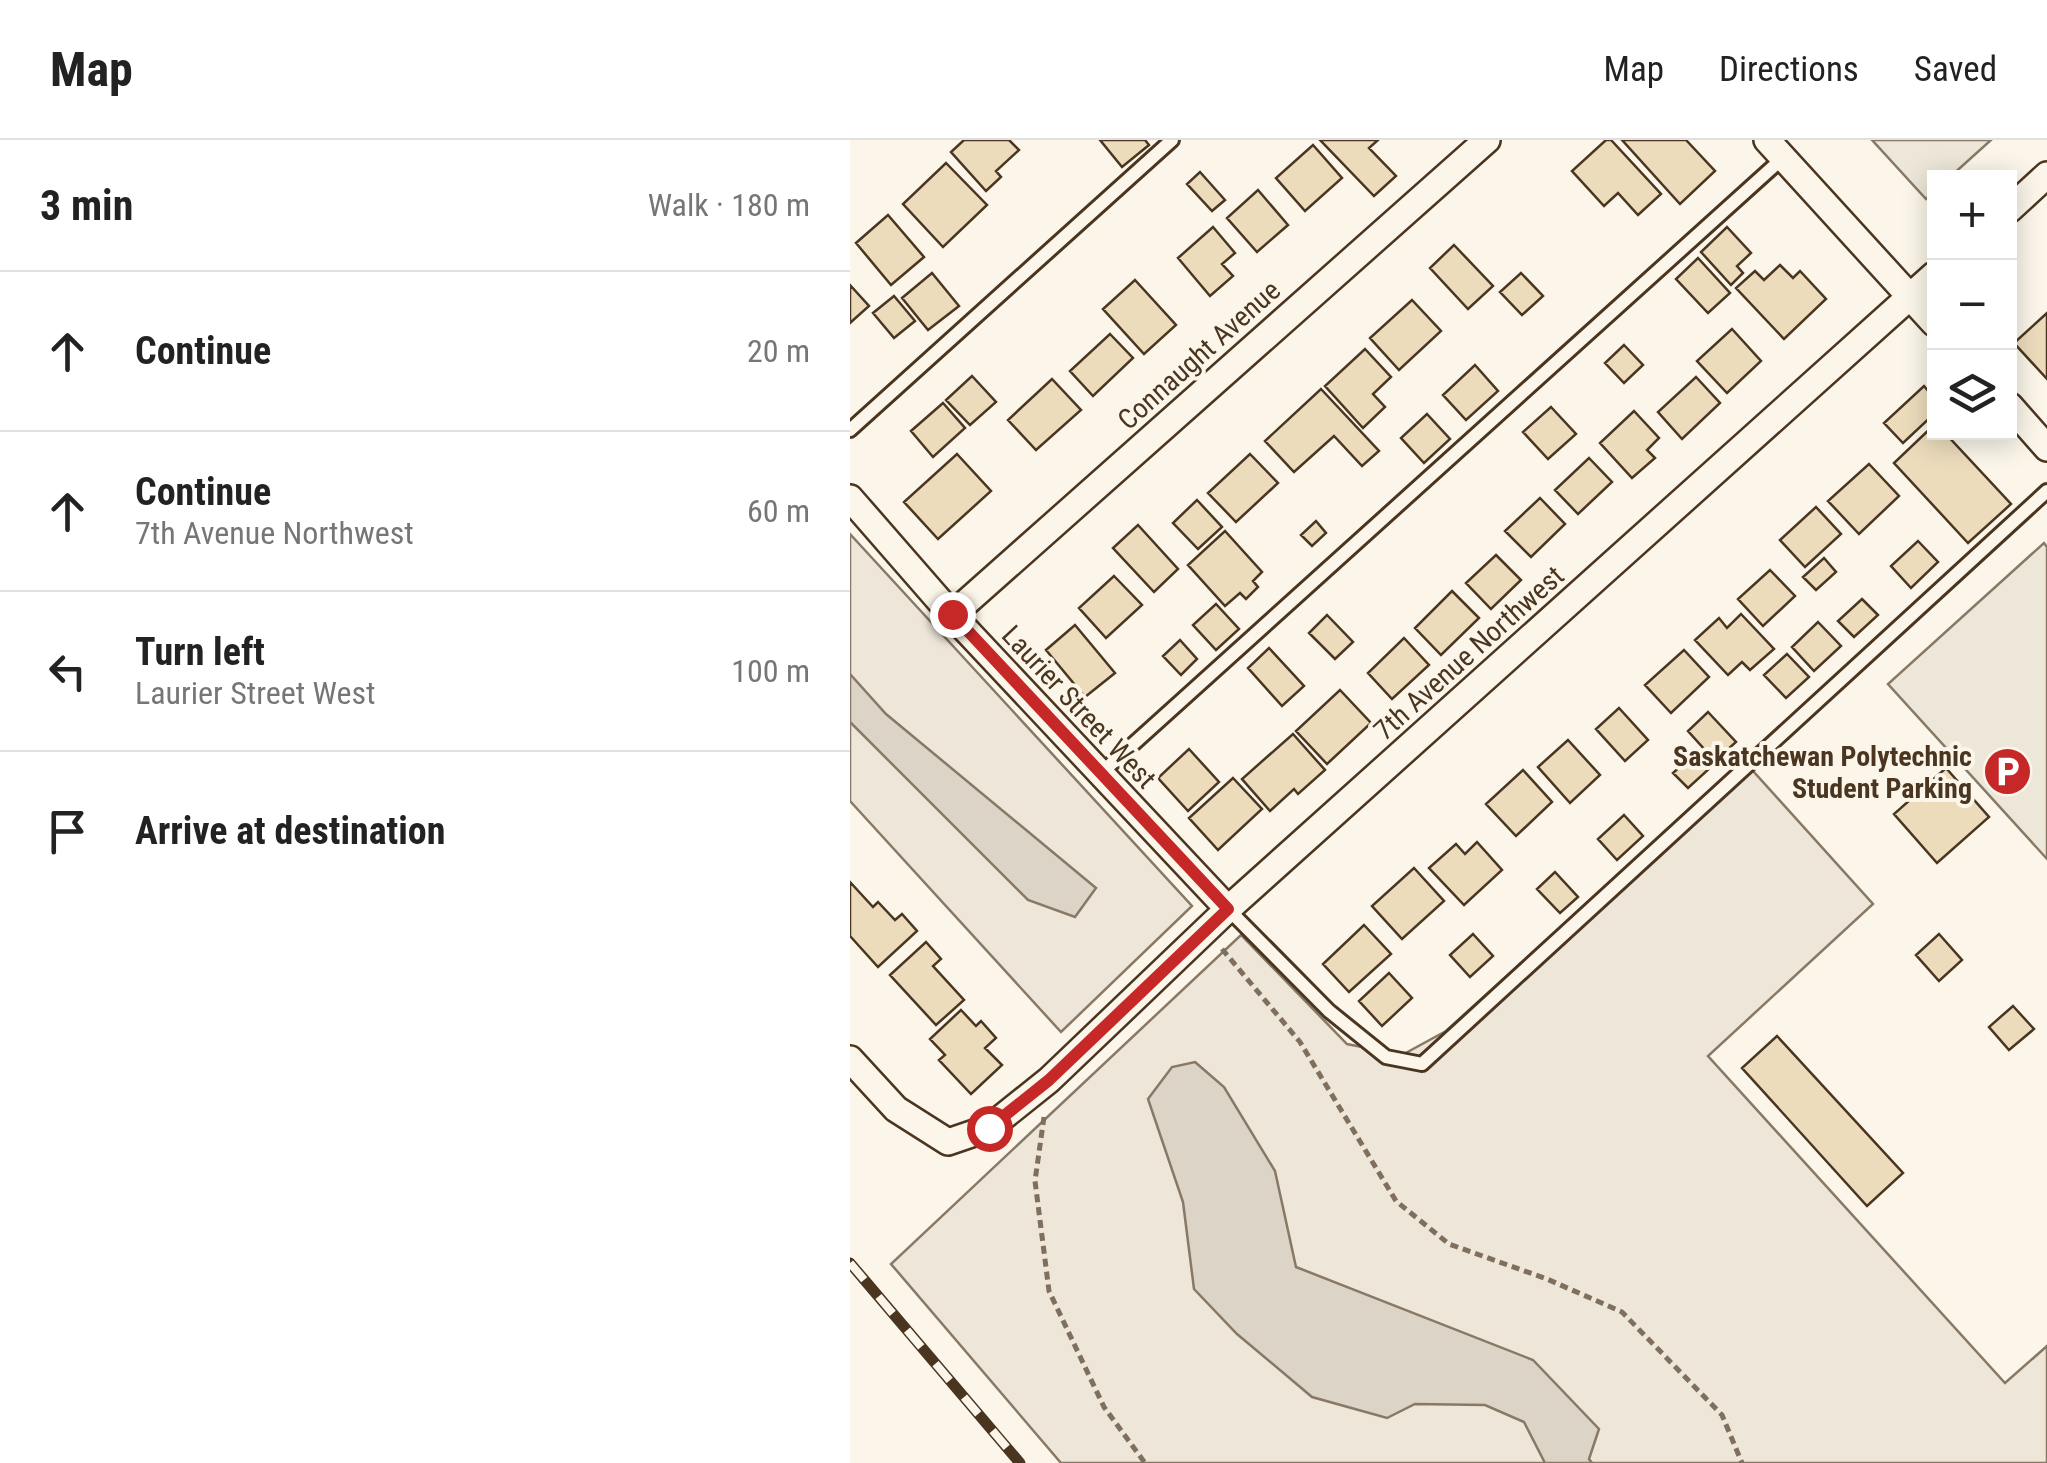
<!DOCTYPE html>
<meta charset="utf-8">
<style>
:root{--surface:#fff;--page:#f6f6f6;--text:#222;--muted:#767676;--line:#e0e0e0}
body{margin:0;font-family:"Roboto Condensed",sans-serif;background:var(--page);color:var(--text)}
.controls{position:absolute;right:30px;top:30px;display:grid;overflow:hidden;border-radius:0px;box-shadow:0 5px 25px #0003}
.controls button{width:90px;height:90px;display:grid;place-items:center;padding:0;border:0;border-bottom:2px solid var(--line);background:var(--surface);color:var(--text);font:50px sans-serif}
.stop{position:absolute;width:30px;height:30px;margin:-22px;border:8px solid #c62828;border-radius:50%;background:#fff}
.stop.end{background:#c62828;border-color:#fff;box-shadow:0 2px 10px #0008}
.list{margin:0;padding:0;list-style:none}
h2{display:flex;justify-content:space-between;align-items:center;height:130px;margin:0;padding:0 40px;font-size:42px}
h2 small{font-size:32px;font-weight:400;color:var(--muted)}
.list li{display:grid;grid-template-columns:65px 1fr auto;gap:30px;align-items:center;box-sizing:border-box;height:160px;padding:0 40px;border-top:2px solid var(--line)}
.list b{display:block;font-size:38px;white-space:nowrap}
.list p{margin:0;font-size:32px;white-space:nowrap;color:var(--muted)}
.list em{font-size:32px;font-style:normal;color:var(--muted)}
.icon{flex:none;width:55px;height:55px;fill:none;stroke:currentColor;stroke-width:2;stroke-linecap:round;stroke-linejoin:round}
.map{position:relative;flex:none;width:1197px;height:1323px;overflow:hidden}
header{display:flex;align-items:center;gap:60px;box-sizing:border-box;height:140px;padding:0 50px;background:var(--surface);border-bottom:2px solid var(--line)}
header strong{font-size:48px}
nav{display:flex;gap:55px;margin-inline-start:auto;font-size:35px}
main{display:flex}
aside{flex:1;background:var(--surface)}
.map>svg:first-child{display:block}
.green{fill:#ede6d9;stroke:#887966;stroke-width:2.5}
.parking{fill:#ede7d9;stroke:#887966;stroke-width:2.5}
.water{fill:#dcd4c6;stroke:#887966;stroke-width:2.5}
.building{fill:#ecdcbc;stroke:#4a3520;stroke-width:2.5}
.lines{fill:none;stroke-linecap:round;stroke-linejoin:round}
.service-casing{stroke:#4a3520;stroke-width:18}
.minor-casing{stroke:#4a3520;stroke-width:30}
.path{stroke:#7f6f5c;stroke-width:5;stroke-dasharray:8 5;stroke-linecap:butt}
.service{stroke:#fbf6e9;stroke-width:12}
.minor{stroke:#fbf6e9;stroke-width:25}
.rail-casing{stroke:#4a3520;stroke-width:11}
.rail{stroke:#fbf6e9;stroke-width:8;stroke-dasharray:22;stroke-linecap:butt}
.route{stroke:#c62828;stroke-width:12}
.labels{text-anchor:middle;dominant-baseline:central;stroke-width:8;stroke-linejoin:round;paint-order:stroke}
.street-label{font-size:28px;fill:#4a3520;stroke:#fbf6e9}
.poi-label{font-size:28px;font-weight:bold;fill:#4a3520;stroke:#fbf6e9;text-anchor:end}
</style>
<header>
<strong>Map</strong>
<nav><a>Map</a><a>Directions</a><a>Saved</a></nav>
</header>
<main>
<aside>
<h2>3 min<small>Walk · 180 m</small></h2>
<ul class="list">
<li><svg class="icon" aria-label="ahead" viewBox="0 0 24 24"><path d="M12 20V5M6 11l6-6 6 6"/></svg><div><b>Continue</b></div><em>20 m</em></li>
<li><svg class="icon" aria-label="ahead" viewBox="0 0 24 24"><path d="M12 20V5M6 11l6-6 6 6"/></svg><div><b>Continue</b><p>7th Avenue Northwest</p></div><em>60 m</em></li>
<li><svg class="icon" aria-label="left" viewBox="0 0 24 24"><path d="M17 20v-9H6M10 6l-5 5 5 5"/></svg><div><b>Turn left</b><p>Laurier Street West</p></div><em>100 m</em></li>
<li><svg class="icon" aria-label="arrive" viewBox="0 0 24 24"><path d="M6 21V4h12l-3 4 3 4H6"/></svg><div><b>Arrive at destination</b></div></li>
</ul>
</aside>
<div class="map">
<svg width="1197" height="1323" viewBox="0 0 1197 1323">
<rect width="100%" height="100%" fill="#fbf6e9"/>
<!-- green -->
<path class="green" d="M0,394L342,766L211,892L0,661Z
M894,621L1023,764L858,916L1155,1243L1197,1206V1323H211L41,1124L391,795L497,904L552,915L596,891Z"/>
<!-- parking -->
<path class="parking" d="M1022,0H1141L1100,37L1084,38V51L1076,59Z
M1194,403L1197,407V719L1038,544Z"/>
<!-- water -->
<path class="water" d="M0,534L36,574L246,748L225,777L178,760L0,582Z
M345,922L374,947L425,1031L446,1127L683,1220L749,1289L739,1319L742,1323H695L674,1282L635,1265L565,1264L537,1278L462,1257L387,1194L344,1149L333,1062L298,959L322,927Z"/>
<!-- building -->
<path class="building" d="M114,0H159L169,10L146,31L151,37L136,51L101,12Z
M250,0H295L299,5L272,27Z
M470,0H528L519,8L546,36L524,56Z
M756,0H761L811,54L788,75L768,53L754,66L722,31Z
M772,0H836L865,31L830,64Z
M463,5L492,38L455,71L426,38Z
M96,23L137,65L93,107L53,64Z
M350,32L375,60L362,71L337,44Z
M408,50L438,85L407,112L377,78Z
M38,75L74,117L41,145L6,103Z
M363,87L385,113L372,124L383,136L360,156L328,118Z
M877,87L901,113L887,126L893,133L881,145L851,112Z
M604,105L643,146L618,169L580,128Z
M848,118L880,153L858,173L826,139Z
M930,125L943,138L950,131L976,159L934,199L886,148L905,131L914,140Z
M82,133L109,166L78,190L52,158Z
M671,133L693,156L672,175L650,152Z
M285,140L326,185L294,214L253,169Z
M0,145L19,166L0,183Z
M44,156L65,181L44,198L23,173Z
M562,160L591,191L549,230L520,198Z
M1197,173V239L1164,203Z
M882,189L911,221L877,253L847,221Z
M260,194L283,218L243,256L220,231Z
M774,205L793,225L774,243L755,223Z
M515,209L541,237L523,254L535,267L513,288L475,246Z
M625,225L648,251L616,280L593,255Z
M122,236L146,262L120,285L96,260Z
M846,237L870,263L832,299L808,272Z
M202,239L231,270L186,310L158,280Z
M1074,246L1084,258V274L1053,303L1034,283Z
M471,249L529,311L512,326L484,296L444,332L415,301Z
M93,263L115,288L83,317L61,291Z
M701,267L726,294L698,319L673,292Z
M784,271L809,298L797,310L805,318L782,338L750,303Z
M577,274L600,299L574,323L551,298Z
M1084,285V292H1094L1161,364L1118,403L1044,323Z
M107,314L141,351L88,399L54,362Z
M400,314L428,343L386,382L358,353Z
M739,318L762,342L728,374L705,350Z
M1019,324L1049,356L1009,394L978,361Z
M690,358L715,384L681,417L655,391Z
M347,360L372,387L348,409L323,383Z
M966,367L991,394L955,427L930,400Z
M466,381L476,393L462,406L451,395Z
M288,385L328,429L304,452L263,408Z
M375,391L412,432L403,441L408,447L396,459L390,453L375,466L338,425Z
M1068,401L1088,422L1061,448L1041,426Z
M646,415L671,440L641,469L616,443Z
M974,418L986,432L966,450L953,437Z
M920,430L945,456L913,486L888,459Z
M264,436L292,465L256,498L229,468Z
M602,451L629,478L591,515L565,488Z
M1012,459L1028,475L1004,497L988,481Z
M366,464L389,489L366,510L343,485Z
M891,474L924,509L900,530L892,522L878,535L845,500L869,478L877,488Z
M477,475L503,502L485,519L459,493Z
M968,482L991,506L964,531L942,507Z
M225,485L265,533L235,557L196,510Z
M554,498L579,525L542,559L518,533Z
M330,500L347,519L331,535L313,516Z
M419,508L454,546L432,566L398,528Z
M834,510L859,537L821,573L795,545Z
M937,514L959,537L936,558L914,535Z
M490,550L521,583L477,624L446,591Z
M769,568L798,600L775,621L746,589Z
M858,572L886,602L865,621L838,591Z
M443,594L475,630L448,654L444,649L420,671L392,639Z
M718,600L750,635L720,663L688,627Z
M339,609L369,642L338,671L308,638Z
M846,612L860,628L838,648L823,633Z
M1096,628L1139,677L1087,723L1044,674Z
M673,630L702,662L666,696L636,664Z
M383,638L412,669L368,710L339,678Z
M774,675L793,696L767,720L748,699Z
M627,702L652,730L614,765L579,728L606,704L615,714Z
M564,728L594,761L552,799L522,766Z
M705,732L728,757L710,773L687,749Z
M0,742L23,767L28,762L45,780L52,774L67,791L28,827L0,796Z
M514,785L541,814L499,852L473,824Z
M623,794L643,816L620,837L600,815Z
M1089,794L1112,820L1089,841L1066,815Z
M76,802L91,819L83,826L114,860L86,885L40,835Z
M539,833L562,858L532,886L509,861Z
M1163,866L1184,889L1159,910L1139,887Z
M111,870L126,886L131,881L146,898L135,908L152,925L121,954L89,920L95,915L80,899Z
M927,896L1053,1033L1017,1066L892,928Z"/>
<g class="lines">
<defs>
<path id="service" d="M0,290L322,0
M250,634L935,16
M378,769L479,871L536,917L572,924L1197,351"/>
<path id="minor" d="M917,0L1084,183
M1160,69L1197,35
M1160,266L1197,308
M0,358L102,475L378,769
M102,475L637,0
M0,919L46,969L98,1002L139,988L199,940L378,769L1084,135"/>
</defs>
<!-- service casing -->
<use href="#service" class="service-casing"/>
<!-- minor casing -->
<use href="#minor" class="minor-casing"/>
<!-- path -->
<path class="path" d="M372,809L450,902L546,1061L599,1104L697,1139L772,1172L872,1275L892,1323
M194,977L185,1041L199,1151L254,1267L295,1323"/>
<!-- service -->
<use href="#service" class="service"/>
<!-- minor -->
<use href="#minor" class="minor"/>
<defs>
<path id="rail" d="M0,1123L170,1323"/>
</defs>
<!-- rail casing -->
<use href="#rail" class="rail-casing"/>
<!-- rail -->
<use href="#rail" class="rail"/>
</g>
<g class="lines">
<!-- route -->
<path class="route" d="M102,474L378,769L199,940L139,988"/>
</g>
<!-- icons -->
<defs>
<symbol id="parking-disc" viewBox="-11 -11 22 22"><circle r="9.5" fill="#c62828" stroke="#fbf6e9"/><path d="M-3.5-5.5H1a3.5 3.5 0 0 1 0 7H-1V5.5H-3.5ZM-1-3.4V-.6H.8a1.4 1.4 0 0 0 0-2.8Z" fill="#fff"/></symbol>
</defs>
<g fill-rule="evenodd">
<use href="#parking-disc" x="1130" y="604" width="55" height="55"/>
</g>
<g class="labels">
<!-- street labels -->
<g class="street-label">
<text transform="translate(349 215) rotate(-42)">Connaught Avenue</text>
<text transform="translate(619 513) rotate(-42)">7th Avenue Northwest</text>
<text transform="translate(229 567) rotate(47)">Laurier Street West</text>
</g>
<!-- poi labels -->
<g class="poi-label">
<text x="1122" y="616">Saskatchewan Polytechnic<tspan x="1122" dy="32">Student Parking</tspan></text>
</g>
</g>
</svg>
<div class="controls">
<button>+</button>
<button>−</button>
<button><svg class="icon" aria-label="layers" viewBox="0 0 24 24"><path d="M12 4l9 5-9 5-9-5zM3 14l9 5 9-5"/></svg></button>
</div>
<div class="stop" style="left:139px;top:988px"></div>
<div class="stop end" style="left:102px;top:474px"></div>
</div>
</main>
